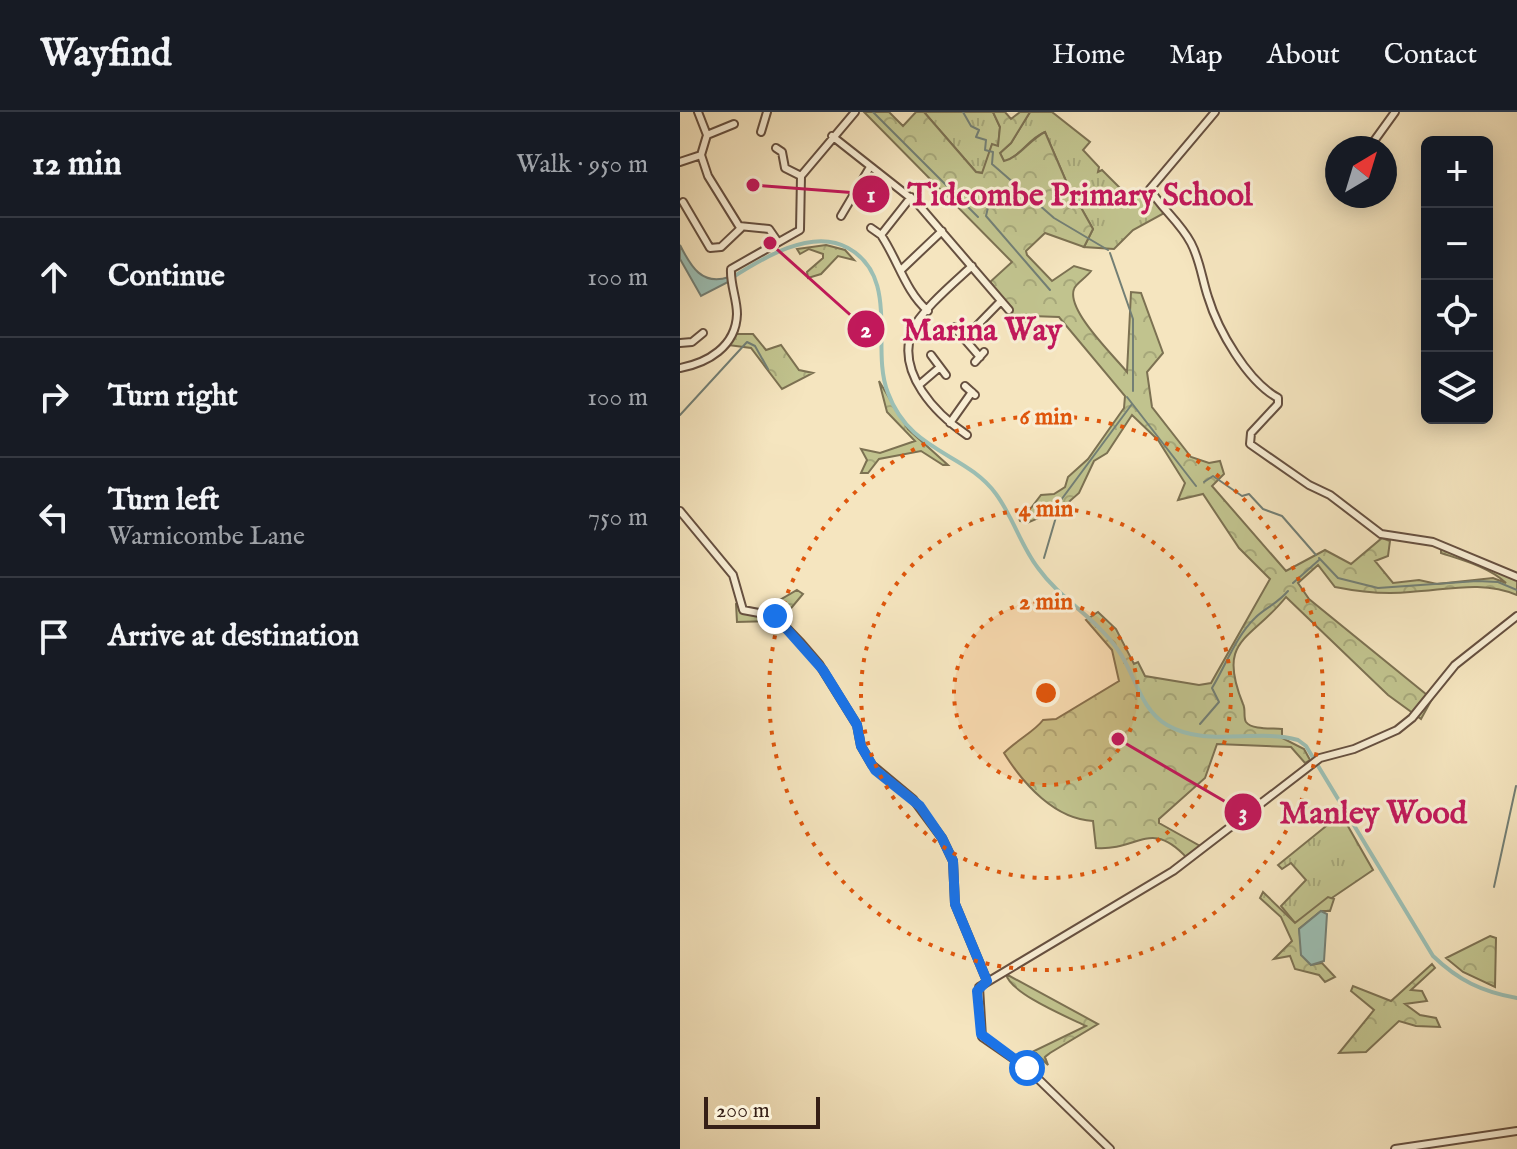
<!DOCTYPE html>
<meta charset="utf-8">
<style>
:root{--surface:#171b24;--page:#20242c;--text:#f1f3f6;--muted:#9ea1a6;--line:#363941}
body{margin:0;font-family:"IM FELL English",serif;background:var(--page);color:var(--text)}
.controls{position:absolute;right:24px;top:24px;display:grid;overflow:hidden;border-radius:12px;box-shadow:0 4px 20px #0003}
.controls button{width:72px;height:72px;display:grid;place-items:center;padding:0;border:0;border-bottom:2px solid var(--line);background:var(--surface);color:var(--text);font:40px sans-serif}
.compass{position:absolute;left:645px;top:24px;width:72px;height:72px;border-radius:50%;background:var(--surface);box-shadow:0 4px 20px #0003;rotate:38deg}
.scale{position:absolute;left:24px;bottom:20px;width:116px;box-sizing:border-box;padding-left:8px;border:4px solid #361f16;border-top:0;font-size:22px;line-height:28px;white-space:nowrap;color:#361f16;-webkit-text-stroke:6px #f8eed5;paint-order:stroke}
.stop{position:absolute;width:24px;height:24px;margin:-18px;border:6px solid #1a73e8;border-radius:50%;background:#fff}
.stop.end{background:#1a73e8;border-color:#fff;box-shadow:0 2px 8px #0008}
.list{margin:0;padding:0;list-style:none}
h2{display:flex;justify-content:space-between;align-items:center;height:104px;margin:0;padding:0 32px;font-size:34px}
h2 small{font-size:26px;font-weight:400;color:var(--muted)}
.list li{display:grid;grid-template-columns:52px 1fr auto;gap:24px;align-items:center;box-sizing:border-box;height:120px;padding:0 32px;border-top:2px solid var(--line)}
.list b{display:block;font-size:30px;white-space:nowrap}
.list p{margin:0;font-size:26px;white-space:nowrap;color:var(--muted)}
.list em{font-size:26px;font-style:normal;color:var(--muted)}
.icon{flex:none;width:44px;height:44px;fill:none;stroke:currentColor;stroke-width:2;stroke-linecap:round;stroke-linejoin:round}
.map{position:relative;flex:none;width:837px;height:1037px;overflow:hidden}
header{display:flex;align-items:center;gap:48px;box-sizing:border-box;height:112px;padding:0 40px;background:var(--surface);border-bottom:2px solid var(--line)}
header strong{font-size:38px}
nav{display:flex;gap:44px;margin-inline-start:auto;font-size:28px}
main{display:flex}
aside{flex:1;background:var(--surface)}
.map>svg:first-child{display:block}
.grass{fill:url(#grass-tufts);stroke:#7c7152;stroke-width:2}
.forest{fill:url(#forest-crowns);stroke:#7c7152;stroke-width:2}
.water{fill:#9cbfb4;stroke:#737f75;stroke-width:2}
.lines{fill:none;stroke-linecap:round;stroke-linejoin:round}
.stream{stroke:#737f75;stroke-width:2}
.canal{stroke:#9cbfb4;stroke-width:4}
.minor-casing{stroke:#665040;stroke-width:10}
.minor{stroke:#f8eed5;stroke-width:6}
.route{stroke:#1a73e8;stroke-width:10}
.ring{fill:none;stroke:#df560c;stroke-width:4;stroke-dasharray:4 8}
.centre{fill:#df560c;stroke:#f8eed5;stroke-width:4}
.ring-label{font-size:24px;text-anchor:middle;font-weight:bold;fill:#df560c;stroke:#f8eed5;stroke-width:6;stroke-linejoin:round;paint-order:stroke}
.leader{fill:none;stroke:#c2185b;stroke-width:3}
.callout-dot{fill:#c2185b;stroke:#f8eed5;stroke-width:3}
.mark-label{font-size:24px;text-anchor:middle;font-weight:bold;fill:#fff}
.callout-label{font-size:32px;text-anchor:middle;font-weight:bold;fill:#c2185b;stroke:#f8eed5;stroke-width:6;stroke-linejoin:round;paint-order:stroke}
</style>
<header>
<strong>Wayfind</strong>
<nav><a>Home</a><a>Map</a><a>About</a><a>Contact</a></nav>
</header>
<main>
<aside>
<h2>12 min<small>Walk · 950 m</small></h2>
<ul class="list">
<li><svg class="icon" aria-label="ahead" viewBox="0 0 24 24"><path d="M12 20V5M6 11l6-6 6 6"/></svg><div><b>Continue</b></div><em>100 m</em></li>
<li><svg class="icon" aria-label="right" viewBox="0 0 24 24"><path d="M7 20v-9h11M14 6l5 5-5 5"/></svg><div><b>Turn right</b></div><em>100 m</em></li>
<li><svg class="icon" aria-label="left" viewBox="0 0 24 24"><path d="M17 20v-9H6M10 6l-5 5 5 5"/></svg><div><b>Turn left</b><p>Warnicombe Lane</p></div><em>750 m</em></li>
<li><svg class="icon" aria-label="arrive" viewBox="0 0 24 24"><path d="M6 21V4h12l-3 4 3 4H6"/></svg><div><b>Arrive at destination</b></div></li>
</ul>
</aside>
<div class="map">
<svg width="837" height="1037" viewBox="0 0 837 1037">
<defs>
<pattern id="grass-tufts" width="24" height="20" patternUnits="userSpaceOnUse" patternTransform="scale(2)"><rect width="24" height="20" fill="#c1c38e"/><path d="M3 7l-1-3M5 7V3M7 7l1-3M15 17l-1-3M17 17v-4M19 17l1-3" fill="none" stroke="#a6a77a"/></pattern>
<pattern id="forest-crowns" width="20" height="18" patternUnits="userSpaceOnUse" patternTransform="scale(2)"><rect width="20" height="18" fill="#c1c38e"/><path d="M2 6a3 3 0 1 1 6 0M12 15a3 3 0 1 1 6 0" fill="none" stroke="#a6a77a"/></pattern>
</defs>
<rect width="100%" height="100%" fill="#f5e5bf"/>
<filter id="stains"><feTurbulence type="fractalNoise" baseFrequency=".0025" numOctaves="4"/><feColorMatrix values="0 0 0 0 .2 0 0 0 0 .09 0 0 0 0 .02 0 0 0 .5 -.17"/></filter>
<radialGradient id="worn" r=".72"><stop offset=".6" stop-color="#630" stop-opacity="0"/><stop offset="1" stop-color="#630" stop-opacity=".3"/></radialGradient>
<!-- grass -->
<path class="grass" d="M244,0H313L320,15L318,35L312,33L303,61L296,60Z
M350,0H372L410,30L403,38L419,55L418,60L422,58L453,89L467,75L488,99L453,118L434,137L404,135L413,117L386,69L365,20C348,27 341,44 324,50L320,41L331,31Z
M661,702L693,758L615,811L601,794L626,768L611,751L602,757L598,753Z"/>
<!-- forest -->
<path class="forest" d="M184,0H209L223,14L236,0H244L296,60L302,61L312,32L318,34L320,15L313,0H325L331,7L340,0H350L331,31L320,41L324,49C340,45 349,28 365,20L386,69L413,117L404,135L365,121L346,139L347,143L372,169L394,154L411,159C406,166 396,171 394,177C386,198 434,244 447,260L451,180L461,181L483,241L467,260L472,295L511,345L529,351L540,349L544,362L532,374L606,459L645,438L671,452L702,426L710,429L708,444L695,449L713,471L739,468L757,472L813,466L826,471C809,455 782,448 761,441V436L837,467V483C802,468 767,478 730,480C704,483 680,480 655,475L638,453L618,471L629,487L752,587L741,607L708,583L606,485C571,529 536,526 563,592C566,598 563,605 566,610C572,618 592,616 602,617V626L624,637L630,648L625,651L611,635L537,632L525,666L479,707V711L520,734L507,746C470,706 459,739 416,736L413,709C375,707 344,673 324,641C337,628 355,619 363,608L376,607L439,569L432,538L406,508L418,500L436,517L454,552L458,550L465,564L519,573L531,571L590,467L559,436L523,382L498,388L505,371L478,328L452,303L427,341L414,349L399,381L382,396L347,411L340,409L337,400L351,396L361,383L374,382L385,375L388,365L408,347L444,296L445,284L379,205L351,204L344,212L329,215L334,208L327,200L331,196L310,170L332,150Z
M146,133L165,138L174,148L158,144L141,162L128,166L127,160L143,146V142L129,137L120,142L117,137Z
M54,222H73L86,238L101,233L119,258L133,261L102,277L71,236L48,233Z
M199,269L228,317L268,353H263L241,339L199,347L188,361H181L187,348L181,337L200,341L235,329L207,300Z
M117,478L123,482L97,513L88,509L57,510L56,492L63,490L66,496L81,499Z
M583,780L615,811L648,785L654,787L650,799H641L619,817L621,832L631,853L642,851L655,865L645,870L639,863L615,857L610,844L594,847L612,829L601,805L580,786Z
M810,824L816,826L815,875L783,860L766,846Z
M752,852L755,856L731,878L742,879L747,889L725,892L740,903L756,906L760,915L736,914L719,909L686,940L659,941L694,898L671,879L673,874L711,889Z
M326,862L418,912L370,941L365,945L368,953L354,939L406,914C385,904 330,881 326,862Z"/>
<!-- water -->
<path class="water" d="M0,133C11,155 22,174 49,165L50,169L21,184L0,147Z
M641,799L647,802L644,849L631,853L621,843L619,817Z"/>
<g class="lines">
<!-- stream -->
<path class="stream" d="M193,0L298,105
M283,0L291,14L299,18L296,25L306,28L305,38L313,40L312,52L374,106L428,138
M309,91L306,104L370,178
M430,141L453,207V279
M447,285L516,374
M0,303L67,230L75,234L88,257
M524,370L533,364L562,384L569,382L583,397L602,404L636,443
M364,446L381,388L452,292
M639,446L658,466L698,476L797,469L818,470L837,478
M613,471L639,448
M520,612L539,590L532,576C545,555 556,524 575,506C585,496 597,492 608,479
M814,775L836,674"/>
<!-- canal -->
<path class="canal" d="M50,167C81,147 132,115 168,136C221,165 190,237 208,281C230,341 285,340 316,382C333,405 341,434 358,456C381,488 415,505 438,538C456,563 459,596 487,613C526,636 576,616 618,628L626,634L753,844C778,868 802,880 837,886"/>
<defs>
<path id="minor" d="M535,0L470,77C480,95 500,110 511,131C520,148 522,167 528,185C538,218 567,269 598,286V292L571,321L570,332L629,373L650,383L701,422L753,430L837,465
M81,20L87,0
M27,23L54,12
M152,24L237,91L329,198
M96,36L102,40L105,56L121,64
M689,36L715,0
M21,43L28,64L59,114L89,117L98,130
M0,50L21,43L27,23L18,0
M231,85L201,123C218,148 225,179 248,199
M3,90L30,136L41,135L61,116
M161,104L190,55
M191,116L201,123
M222,157L262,119
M274,215L300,245
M284,227L321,189
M0,231L12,230L23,221
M251,243L266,263
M295,250L304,240
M0,256C27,251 56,235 57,202C57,187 50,172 51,157L120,118L121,64L175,0
M239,273L260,255
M285,274L295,283
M270,311L292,280
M287,323C256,302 216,261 232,219C240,199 276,169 292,154
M0,399L53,463L63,498L95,504L121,531L139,552L177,613L181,634L192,653L233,687L262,726L273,749L275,792L307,869
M430,1037L347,956L302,925L299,875L493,759L640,646L674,637L717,618L732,606L775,553L837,504
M715,1037L837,1019"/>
</defs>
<!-- minor casing -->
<use href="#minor" class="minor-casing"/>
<!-- minor -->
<use href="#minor" class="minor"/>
</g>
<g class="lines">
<!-- route -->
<path class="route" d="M95,504L143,558L177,613L181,634L195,658L240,694L262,726L273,749L275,792L307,869L297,879L301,922L347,956"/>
</g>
<!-- distance rings -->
<circle cx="366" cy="581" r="92" fill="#df560c" fill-opacity=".12"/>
<g class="ring">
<circle cx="366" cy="581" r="92"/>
<circle cx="366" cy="581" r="185"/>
<circle cx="366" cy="581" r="277"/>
</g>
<circle cx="366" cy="581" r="12" class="centre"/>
<g class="ring-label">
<text x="366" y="312">6 min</text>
<text x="366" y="404">4 min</text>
<text x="366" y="497">2 min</text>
</g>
<!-- callouts -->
<path class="leader" d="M73 73L191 82M90 131L186 217M438 627L563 700"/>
<g class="callout-dot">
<circle cx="73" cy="73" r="8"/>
<circle cx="90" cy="131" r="8"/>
<circle cx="438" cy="627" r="8"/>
<circle cx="191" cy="82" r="20"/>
<circle cx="186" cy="217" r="20"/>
<circle cx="563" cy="700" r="20"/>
</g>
<g class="mark-label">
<text x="191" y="90">1</text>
<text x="186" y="225">2</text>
<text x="563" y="708">3</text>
</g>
<g class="callout-label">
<text x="400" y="93">Tidcombe Primary School</text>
<text x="302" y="228">Marina Way</text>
<text x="693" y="711">Manley Wood</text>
</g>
<rect width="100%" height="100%" filter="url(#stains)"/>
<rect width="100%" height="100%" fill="url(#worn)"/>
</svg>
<div class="controls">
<button>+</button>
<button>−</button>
<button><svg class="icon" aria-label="locate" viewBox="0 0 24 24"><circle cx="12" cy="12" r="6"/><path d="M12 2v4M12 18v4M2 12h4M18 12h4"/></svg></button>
<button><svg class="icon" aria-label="layers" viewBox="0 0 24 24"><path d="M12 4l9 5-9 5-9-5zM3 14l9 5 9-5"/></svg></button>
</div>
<svg class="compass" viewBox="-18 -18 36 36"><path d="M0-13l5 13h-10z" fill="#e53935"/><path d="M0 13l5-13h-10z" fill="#9ea1a6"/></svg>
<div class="scale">200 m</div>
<div class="stop" style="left:347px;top:956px"></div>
<div class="stop end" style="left:95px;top:504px"></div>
</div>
</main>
